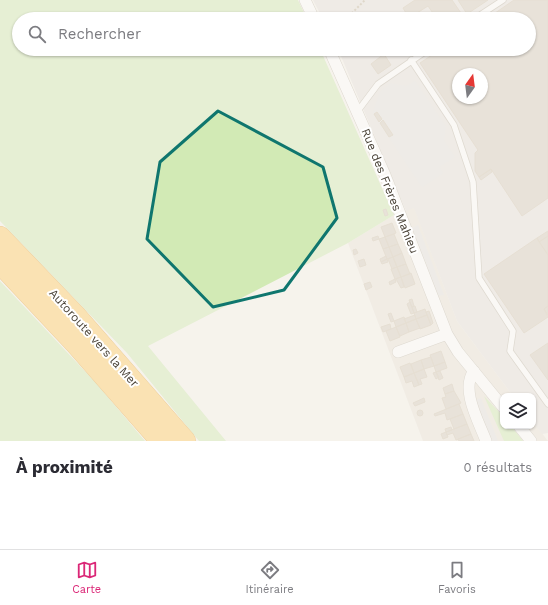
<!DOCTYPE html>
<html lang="fr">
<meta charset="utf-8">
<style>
:root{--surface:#fff;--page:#f2f2f3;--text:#2b2b33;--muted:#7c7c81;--line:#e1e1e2;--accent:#db2777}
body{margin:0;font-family:"Work Sans",sans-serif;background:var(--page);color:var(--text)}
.controls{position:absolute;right:12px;bottom:12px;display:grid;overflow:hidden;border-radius:8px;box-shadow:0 1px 3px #0004}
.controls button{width:36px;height:36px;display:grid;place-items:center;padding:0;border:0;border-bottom:1px solid var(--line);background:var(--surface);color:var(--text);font:20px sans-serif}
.compass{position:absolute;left:452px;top:68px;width:36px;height:36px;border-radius:50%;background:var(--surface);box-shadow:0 1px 3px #0004;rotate:14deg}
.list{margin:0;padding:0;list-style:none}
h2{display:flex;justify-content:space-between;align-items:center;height:52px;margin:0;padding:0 16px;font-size:17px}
h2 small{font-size:13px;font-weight:400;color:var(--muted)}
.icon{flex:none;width:22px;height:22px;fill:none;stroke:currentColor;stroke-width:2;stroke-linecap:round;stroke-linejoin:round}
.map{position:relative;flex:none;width:548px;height:441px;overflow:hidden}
.search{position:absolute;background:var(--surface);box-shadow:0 1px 3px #0004;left:12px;right:12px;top:12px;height:44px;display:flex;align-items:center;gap:10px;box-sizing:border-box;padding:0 14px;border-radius:22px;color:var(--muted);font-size:15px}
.sheet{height:108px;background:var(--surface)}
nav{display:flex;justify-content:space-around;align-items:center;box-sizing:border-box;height:56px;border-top:1px solid var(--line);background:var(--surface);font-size:11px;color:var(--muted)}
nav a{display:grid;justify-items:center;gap:2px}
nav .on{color:var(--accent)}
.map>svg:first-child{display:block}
.residential{fill:#eae5da}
.industrial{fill:#e6e2dd;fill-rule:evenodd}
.green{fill:#d2eab5}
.parking{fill:#e5e3e0}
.building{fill:#d8cfc1;stroke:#d3c7b4;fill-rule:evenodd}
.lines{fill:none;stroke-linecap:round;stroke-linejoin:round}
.service-casing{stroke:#c2bbae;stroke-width:7}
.minor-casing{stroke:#c2bbae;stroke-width:12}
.motorway-casing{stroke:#e0a43c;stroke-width:22}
.path{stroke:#c4b79f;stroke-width:2;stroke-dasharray:2 2;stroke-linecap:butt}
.service{stroke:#fff;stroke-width:5.5}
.minor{stroke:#fff;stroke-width:11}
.motorway{stroke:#ffcf6e;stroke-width:21}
.marked{fill:none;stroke:#0f766e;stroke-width:3;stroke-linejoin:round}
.labels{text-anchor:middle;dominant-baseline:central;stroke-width:4;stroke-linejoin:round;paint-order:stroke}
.street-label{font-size:12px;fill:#4b4439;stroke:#fff}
</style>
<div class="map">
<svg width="548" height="441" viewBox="0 0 548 441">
<rect width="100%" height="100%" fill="#f6f3ec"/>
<!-- residential -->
<path class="residential" d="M414,207L457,321L513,396H503V426H533V422L548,441H423L348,243L394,215Z"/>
<!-- industrial -->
<path class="industrial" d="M313,0H548V433L542,434L533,422V396H513L457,321L414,208L406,211L338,49H529V19H323ZM458,74H482V98H458Z"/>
<!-- green -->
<path class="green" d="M0,0H298L307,19H19V49H320L394,215L348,243L148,346L226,441H199L127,353L0,221Z
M0,281L96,383L145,441H0Z
M484,396L503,416V426H511L523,441H504Z"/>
<!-- parking -->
<path class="parking" d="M415,81L446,127L444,141L455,157L439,167L443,173L422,187L373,113L380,92L391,83L406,86Z
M418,225L444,295L438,296L412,228Z
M481,398L498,441H491L475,400Z"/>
<!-- building -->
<path class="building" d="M415,0H452L463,16L459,19H437L428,6L409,18L403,8Z
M458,0H488L467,14Z
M514,0H548V198L522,216L491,169L479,177L475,171V153L478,150L420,63L441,49H529V19H481L486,16L488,18ZM458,74H482V98H458Z
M384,54L391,65L378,74L371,64Z
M377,112L382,119L379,122L374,114Z
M383,120L393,135L389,137L380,123Z
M491,169L492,172L481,180L479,177Z
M386,209L388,215L385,216L383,210Z
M392,223L396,233L385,237L381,227Z
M548,231V236L539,242L537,238Z
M394,234L398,244L389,247L385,237Z
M378,236L379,239L373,241L372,238Z
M548,236V255L539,242Z
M385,237L389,247L383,249L379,239Z
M537,238L548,255V306L544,309L548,317L524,333L484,274Z
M398,244L402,253L393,257L389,247Z
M389,247L393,257L387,259L383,249Z
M356,249L358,253L354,255L353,250Z
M402,253L406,264L397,267L393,257Z
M386,256L387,259L381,262L380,259Z
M393,257L397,267L392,269L388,259Z
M364,259L366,265L360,267L358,261Z
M387,259L388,262L382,264L381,262Z
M406,264L410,274L401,277L397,267Z
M397,267L401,277L395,279L391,269Z
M411,273L415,284L405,288L401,277Z
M401,277L404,287L401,288L396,279Z
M395,279L396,282L390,285L389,282Z
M370,282L372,287L366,290L364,284Z
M412,299L414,306L412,307L409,300Z
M410,302L414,313L411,314L407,304Z
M415,306L417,312L414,313L412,307Z
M548,306V315L544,309Z
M425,309L427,315L416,319L414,313Z
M429,311L433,323L431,325L426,312Z
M391,313L394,321L391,322L388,314Z
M415,315L416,319L406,323L404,319Z
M427,315L431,325L420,329L416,319Z
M404,317L406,323L396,327L394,321Z
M416,319L420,328L409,332L406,323Z
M406,323L409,332L400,336L396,327Z
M390,324L391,329L383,332L381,327Z
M396,327L400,337L390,341L386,331Z
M548,343V380L530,355Z
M441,351L445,362L434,366L430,355Z
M431,357L434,366L424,369L421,360Z
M421,360L424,369L414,373L411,364Z
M445,362L447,368L436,372L434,366Z
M410,363L414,373L404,377L400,367Z
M424,369L427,377L420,379L422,384L419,385L414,373Z
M440,371L443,378L439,380L436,372Z
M436,372L439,377L436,379L433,373Z
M414,373L419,385L414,387L412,381L406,383L404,377Z
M452,384L454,391L445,394L443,388Z
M454,391L461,403L446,409L442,398L446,397L445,394Z
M424,398L425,402L415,406L413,403Z
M459,404L463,414L447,420L445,413L435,416L434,414Z
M417 413a3 3 0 1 1 6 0a3 3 0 1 1-6 0Z
M463,414L467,424L454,429L450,419Z
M467,424L471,434L456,440L453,433L447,435L446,432Z
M451,427L452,430L446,432L445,429Z
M446,432L448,437L443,439L441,434Z
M471,434L474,441H459L458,439Z"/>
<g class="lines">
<defs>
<path id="service" d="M474,19L503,0
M411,60L454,125L473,182L479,278L513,331L510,351L548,404
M357,112L378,84L429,49"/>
<path id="minor" d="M305,0L314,19
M329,49L385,175L447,334L458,352L503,407
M398,352L447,334
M474,371C460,389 479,422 486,441
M519,426L531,441"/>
<path id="motorway" d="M0,237L75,315L185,441
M0,263L76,344L161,441"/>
</defs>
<!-- service casing -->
<use href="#service" class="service-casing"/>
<!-- minor casing -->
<use href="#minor" class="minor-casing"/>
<!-- motorway casing -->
<use href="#motorway" class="motorway-casing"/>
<!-- path -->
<path class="path" d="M346,19L365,0"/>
<!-- service -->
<use href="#service" class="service"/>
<!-- minor -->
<use href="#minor" class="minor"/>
<!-- motorway -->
<use href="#motorway" class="motorway"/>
</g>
<!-- marked area -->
<path d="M0 0H548V441H0ZM218,111L323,167L337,218L284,290L213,307L147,239L160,162Z" fill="#f6f3ec" fill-opacity=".55" fill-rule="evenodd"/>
<path class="marked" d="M218,111L323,167L337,218L284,290L213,307L147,239L160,162Z"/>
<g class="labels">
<!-- street labels -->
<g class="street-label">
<text transform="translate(390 191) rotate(68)">Rue des Frères Mahieu</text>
<text transform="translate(94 338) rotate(48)">Autoroute vers la Mer</text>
</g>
</g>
</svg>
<div class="controls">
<button><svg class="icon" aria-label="layers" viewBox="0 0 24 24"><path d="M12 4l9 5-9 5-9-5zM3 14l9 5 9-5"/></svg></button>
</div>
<svg class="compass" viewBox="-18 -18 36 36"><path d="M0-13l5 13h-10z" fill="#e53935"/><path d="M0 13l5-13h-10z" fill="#7c7c81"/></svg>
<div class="search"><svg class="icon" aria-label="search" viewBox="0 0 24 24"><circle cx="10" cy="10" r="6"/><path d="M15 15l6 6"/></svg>Rechercher</div>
</div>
<section class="sheet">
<h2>À proximité<small>0 résultats</small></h2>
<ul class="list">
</ul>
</section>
<nav>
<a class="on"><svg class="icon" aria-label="map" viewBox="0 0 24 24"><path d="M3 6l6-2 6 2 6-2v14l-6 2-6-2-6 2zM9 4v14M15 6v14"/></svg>Carte</a>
<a><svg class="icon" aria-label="directions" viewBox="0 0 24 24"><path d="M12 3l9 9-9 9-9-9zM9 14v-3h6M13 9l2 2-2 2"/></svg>Itinéraire</a>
<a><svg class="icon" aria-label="saved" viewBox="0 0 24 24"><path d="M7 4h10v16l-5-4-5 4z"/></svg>Favoris</a>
</nav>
